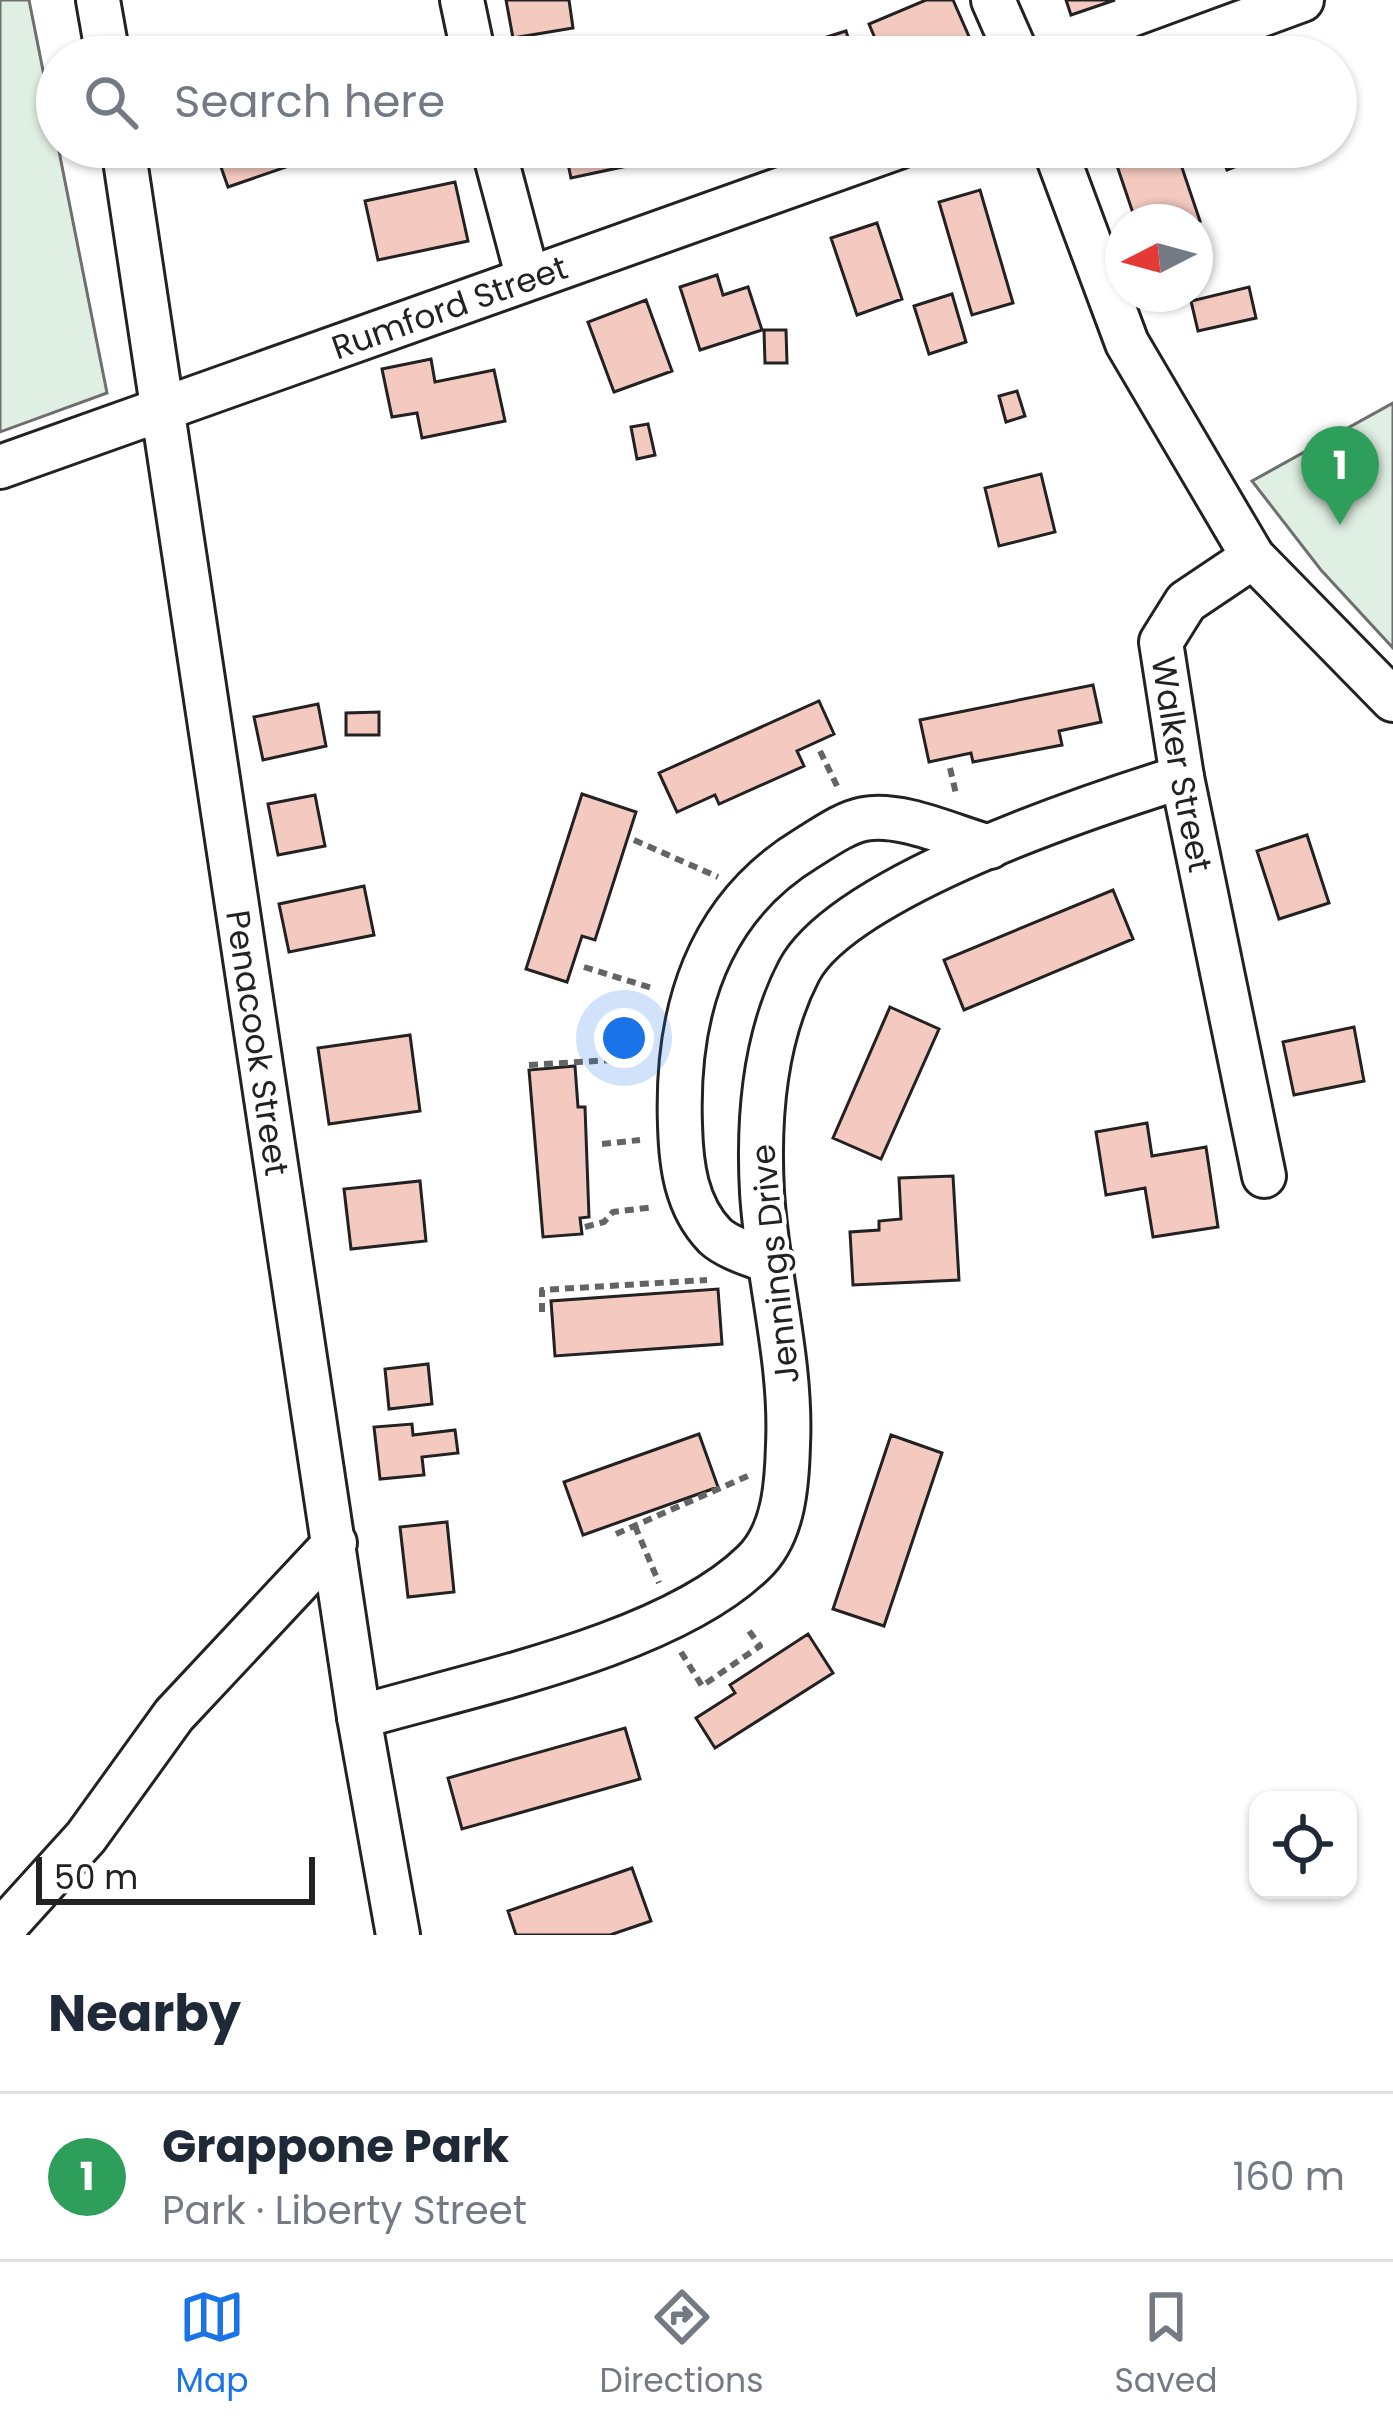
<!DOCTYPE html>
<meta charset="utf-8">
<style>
:root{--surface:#fff;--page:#f6f6f7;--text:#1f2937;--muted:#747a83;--line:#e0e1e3;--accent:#1a73e8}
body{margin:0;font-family:Poppins,sans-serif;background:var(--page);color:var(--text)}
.controls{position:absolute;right:36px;bottom:36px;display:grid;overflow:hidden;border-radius:24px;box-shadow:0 3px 9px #0004}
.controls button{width:108px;height:108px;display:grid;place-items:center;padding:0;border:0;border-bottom:3px solid var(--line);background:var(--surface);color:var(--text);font:60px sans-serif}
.compass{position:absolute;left:1105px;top:204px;width:108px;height:108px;border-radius:50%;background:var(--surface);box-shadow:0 3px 9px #0004;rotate:264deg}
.scale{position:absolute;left:36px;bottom:30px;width:279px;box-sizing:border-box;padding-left:12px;border:6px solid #222;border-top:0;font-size:33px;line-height:42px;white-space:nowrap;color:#222;-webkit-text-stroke:9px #fff;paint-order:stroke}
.you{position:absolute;left:624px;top:1038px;width:42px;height:42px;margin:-30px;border:9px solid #fff;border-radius:50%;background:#1a73e8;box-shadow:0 0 0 18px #1a73e833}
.badge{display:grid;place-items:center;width:78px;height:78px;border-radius:50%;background:var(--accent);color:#fff;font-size:39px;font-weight:700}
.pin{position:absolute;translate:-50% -99px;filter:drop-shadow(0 3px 6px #0008)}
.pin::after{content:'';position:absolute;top:63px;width:42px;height:36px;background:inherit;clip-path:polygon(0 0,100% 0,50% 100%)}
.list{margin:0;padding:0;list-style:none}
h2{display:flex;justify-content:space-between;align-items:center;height:156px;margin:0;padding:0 48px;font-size:51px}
h2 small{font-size:39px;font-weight:400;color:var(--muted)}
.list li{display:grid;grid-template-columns:78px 1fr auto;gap:36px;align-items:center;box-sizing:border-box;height:168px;padding:0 48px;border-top:3px solid var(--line)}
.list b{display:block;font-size:45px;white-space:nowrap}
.list p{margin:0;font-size:39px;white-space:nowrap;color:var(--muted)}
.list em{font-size:39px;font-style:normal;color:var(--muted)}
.icon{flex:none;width:66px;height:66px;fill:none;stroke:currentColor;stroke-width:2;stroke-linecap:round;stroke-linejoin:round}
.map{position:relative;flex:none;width:1393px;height:1935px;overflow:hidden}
.search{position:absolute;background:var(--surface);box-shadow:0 3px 9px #0004;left:36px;right:36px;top:36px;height:132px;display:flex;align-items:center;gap:30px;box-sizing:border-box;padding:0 42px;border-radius:66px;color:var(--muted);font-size:45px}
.sheet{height:324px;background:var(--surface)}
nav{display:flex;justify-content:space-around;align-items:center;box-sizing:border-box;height:168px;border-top:3px solid var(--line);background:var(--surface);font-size:33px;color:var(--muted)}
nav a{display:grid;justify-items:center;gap:6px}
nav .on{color:var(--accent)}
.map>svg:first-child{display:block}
.green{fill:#e0efe3;stroke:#6f6f6f;stroke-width:3}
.building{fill:#f3c9c0;stroke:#222;stroke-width:3}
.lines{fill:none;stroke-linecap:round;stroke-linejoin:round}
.minor-casing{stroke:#222;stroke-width:48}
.path{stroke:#646464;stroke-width:6;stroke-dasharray:9 6;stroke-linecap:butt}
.minor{stroke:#fff;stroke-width:42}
.labels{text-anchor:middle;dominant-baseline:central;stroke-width:9;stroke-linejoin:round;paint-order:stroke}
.street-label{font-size:33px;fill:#222;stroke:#fff}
</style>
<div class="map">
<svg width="1393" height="1935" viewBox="0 0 1393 1935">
<rect width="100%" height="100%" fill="#fff"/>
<!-- green -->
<path class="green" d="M0,0H29L107,393L0,432Z
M1393,403V648L1321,570L1252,481Z"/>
<!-- building -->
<path class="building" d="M506,0H569L573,28L513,38Z
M926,0H953L978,57H883L869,24Z
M1066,0H1115L1071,15Z
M846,31L854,57H774L773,54Z
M1336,69L1353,114L1336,120Z
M214,147H344L228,187Z
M541,147H623L627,166L571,178L567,159L545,164Z
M674,147H721L680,163Z
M1175,147L1200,221L1136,222L1111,148Z
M1218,147H1272L1274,151L1227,170Z
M455,182L468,241L378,260L365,201Z
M980,190L1013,303L972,315L939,202Z
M877,223L902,299L857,315L831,238Z
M717,275L723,295L748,287L762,330L700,350L680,287Z
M1249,287L1256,318L1198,331L1191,301Z
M952,294L966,342L929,354L914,306Z
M646,300L672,371L614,392L588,322Z
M764,330H786L787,363H765Z
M431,359L435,382L494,370L505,421L422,438L417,413L392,417L382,369Z
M1017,391L1025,416L1006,422L999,396Z
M648,424L655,455L637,459L631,427Z
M1041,474L1055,532L999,546L985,488Z
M1093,685L1101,722L1059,731L1062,745L973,762L971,753L929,762L920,720Z
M819,701L834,734L797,751L804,766L719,804L715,795L677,812L659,773Z
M318,704L326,746L263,760L254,717Z
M379,712V735H346V713Z
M582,794L636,812L595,940L582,936L567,982L526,969Z
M315,795L325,846L278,855L268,804Z
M1307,835L1329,903L1279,919L1257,851Z
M364,886L374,935L289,952L279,904Z
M1113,890L1133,939L964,1010L944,960Z
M890,1007L939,1029L881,1159L833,1138Z
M1354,1027L1364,1081L1294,1095L1283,1042Z
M410,1035L420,1111L329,1124L318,1048Z
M575,1066L578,1107H585L589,1217L580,1218L582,1234L543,1237L529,1070Z
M1147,1123L1152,1156L1206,1147L1218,1227L1153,1237L1145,1188L1106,1195L1096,1132Z
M953,1176L959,1280L853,1285L850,1232L879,1230V1221L901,1219L899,1178Z
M420,1181L426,1241L351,1249L344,1189Z
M718,1289L722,1344L555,1356L551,1301Z
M428,1364L432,1404L389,1409L385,1369Z
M412,1424L413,1435L455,1430L458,1453L422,1457L424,1475L380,1479L374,1427Z
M699,1434L718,1487L583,1535L564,1482Z
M891,1435L942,1453L884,1626L833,1609Z
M447,1522L454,1592L408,1597L400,1527Z
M808,1634L833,1673L715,1748L696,1718L735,1693L730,1685Z
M625,1728L640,1779L462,1829L448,1778Z
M632,1868L651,1921L610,1935H516L508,1911Z"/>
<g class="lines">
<defs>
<g id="minor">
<path d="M98,0L108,57"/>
<path d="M462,0L474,57"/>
<path d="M993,0L1018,57"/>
<path d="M1147,57L1302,0"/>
<path id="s1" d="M123,147L359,1717L398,1935"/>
<path d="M493,147L527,275"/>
<path d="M1054,147L1127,343L1253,557L1393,700"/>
<path id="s2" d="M0,467L899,147"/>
<path id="s3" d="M1253,557L1186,602L1161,642L1182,777L1264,1176"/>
<path d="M773,1263C756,1256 729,1249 715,1236C686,1206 681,1165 680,1125C676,1013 706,909 807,848C825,837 844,823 864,819C902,812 953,837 990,847"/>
<path d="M359,1717C472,1684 669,1645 753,1563C784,1534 787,1484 788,1445C792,1360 767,1277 762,1192C758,1118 764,1038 799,971C843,887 1092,805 1182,777"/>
<path d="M0,1932L86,1837L174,1715L335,1543"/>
</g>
</defs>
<!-- minor casing -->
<use href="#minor" class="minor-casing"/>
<!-- path -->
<path class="path" d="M820,751L837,786
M950,768L956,794
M634,840L718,877
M584,967L655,989
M529,1065L645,1058
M602,1144L640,1140
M585,1227L604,1222L613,1212L654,1207
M542,1312V1290L707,1280
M635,1526L659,1583
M616,1534L750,1475
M681,1652L702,1686L760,1646L747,1628"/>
<!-- minor -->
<use href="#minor" class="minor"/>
</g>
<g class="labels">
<!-- street labels -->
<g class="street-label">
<text stroke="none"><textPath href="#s2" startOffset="477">Rumford Street</textPath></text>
<text stroke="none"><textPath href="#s3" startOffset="252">Walker Street</textPath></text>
<text stroke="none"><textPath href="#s1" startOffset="906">Penacook Street</textPath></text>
<text transform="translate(775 1264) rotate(-96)">Jennings Drive</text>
</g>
</g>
</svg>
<div class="controls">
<button><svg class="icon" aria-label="locate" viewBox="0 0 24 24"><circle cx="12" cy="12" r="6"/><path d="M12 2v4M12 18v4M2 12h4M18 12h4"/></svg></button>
</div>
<svg class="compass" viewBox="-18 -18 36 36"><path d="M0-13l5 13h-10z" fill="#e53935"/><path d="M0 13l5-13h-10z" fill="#747a83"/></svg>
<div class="scale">50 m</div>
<div class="you"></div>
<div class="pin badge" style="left:1340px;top:525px;background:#2e9e5b">1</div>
<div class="search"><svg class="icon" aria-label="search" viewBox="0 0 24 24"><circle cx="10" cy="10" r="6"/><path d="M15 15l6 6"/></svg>Search here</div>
</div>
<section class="sheet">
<h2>Nearby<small></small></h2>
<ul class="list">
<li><span class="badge" style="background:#2e9e5b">1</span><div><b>Grappone Park</b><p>Park · Liberty Street</p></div><em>160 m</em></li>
</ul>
</section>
<nav>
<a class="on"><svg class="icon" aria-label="map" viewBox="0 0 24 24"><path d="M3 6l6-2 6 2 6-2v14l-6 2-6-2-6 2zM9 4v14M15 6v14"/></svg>Map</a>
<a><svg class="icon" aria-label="directions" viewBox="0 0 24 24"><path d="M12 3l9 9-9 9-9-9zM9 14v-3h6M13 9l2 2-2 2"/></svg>Directions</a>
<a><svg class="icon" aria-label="saved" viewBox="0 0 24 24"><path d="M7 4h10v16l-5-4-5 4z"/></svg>Saved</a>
</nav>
